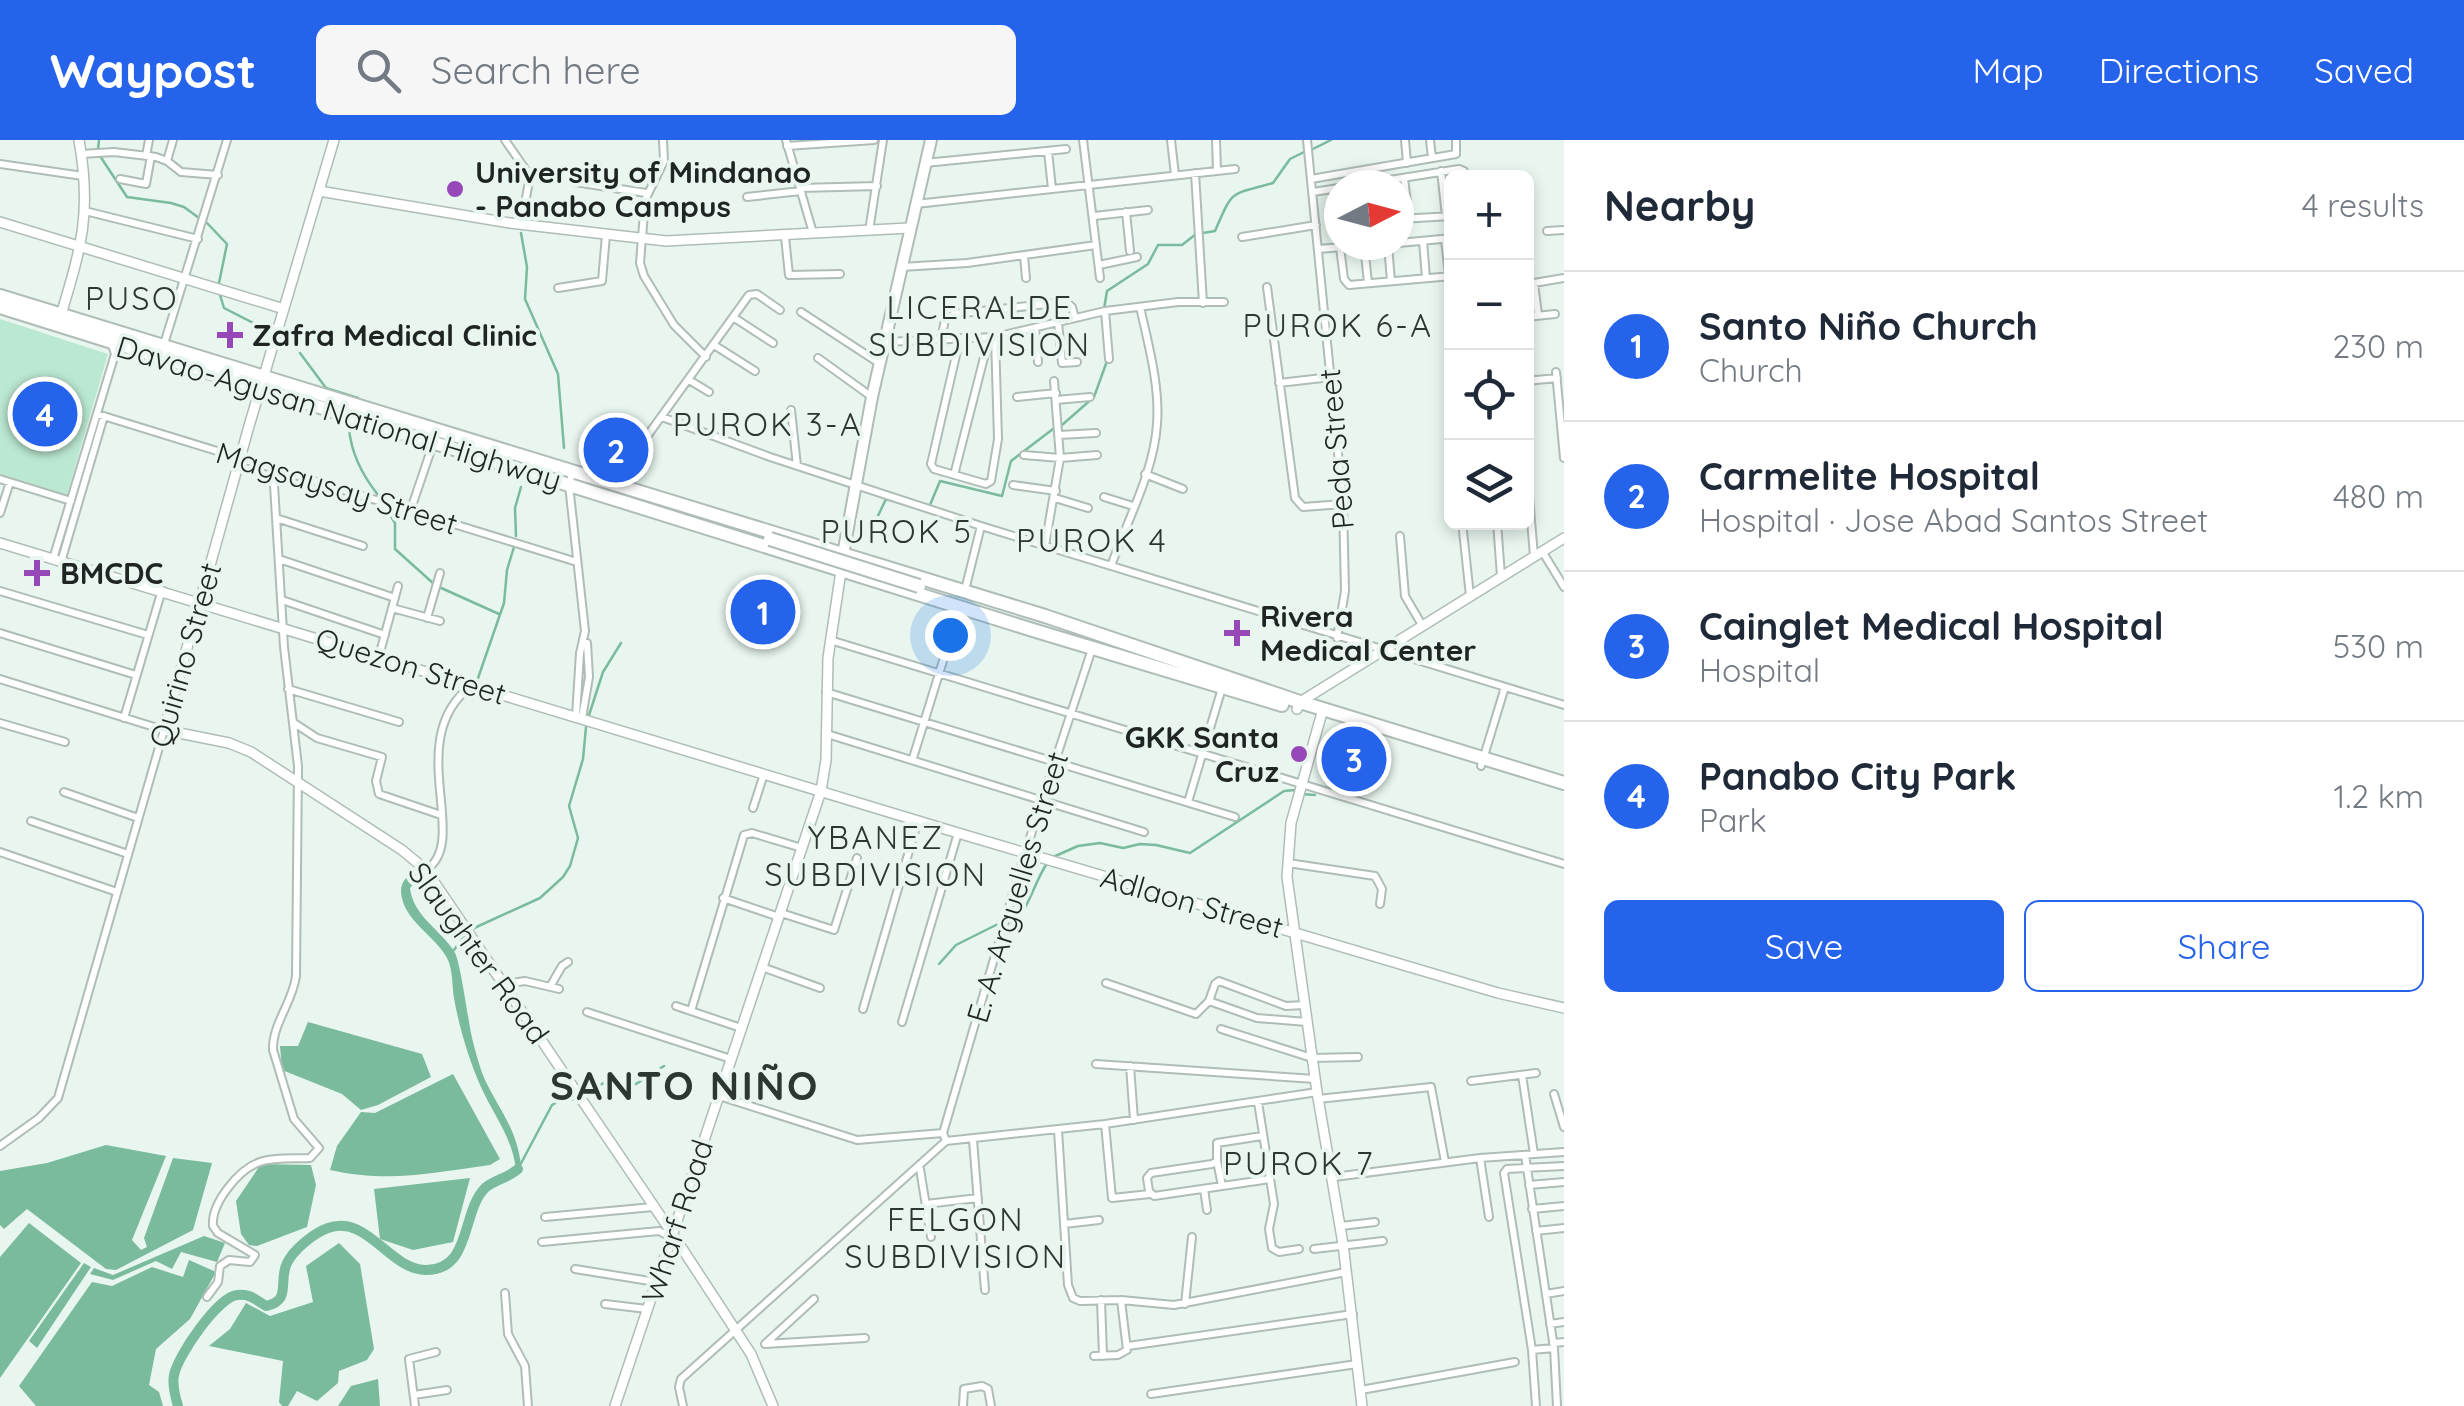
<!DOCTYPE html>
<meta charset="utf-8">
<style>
:root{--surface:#fff;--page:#f6f6f7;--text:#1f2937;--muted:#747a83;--line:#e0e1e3;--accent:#2563eb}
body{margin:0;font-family:Quicksand,sans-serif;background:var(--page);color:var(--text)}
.controls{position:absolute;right:30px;top:30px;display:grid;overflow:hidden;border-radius:15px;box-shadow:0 5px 15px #0003}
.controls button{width:90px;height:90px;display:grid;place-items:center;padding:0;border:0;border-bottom:2px solid var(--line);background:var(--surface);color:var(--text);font:50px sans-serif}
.compass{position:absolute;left:1324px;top:30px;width:90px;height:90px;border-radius:50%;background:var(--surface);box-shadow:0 5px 15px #0003;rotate:84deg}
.you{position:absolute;left:950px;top:495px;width:35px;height:35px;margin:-25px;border:8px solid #fff;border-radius:50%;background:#1a73e8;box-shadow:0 0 0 15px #1a73e833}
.badge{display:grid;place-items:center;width:65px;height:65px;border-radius:50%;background:var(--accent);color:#fff;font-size:32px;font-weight:700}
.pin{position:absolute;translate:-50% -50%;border:5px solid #fff;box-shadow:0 2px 10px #0006}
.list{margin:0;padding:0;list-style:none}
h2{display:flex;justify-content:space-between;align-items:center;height:130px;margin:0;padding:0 40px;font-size:42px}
h2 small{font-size:32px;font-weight:400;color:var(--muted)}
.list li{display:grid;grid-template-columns:65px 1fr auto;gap:30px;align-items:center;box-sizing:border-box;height:150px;padding:0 40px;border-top:2px solid var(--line)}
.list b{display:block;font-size:38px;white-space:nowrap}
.list p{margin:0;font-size:32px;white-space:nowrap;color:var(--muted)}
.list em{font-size:32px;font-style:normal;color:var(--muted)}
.actions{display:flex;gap:20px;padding:30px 40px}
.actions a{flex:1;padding:22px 0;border:2px solid var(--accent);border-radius:15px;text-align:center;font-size:35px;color:var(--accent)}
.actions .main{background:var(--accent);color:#fff}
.icon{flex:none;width:55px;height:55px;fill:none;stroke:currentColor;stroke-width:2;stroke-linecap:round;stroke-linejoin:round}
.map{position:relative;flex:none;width:1564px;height:1266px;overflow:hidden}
header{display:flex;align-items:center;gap:60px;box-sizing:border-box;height:140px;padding:0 50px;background:var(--accent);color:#fff}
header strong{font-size:48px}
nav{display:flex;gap:55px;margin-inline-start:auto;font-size:35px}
.search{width:700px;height:90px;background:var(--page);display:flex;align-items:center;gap:25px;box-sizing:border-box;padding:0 35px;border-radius:15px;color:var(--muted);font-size:38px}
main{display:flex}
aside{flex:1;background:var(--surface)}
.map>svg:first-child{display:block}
.green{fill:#bbe8d2}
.water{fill:#7aba9d}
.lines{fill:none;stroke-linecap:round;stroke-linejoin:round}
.stream{stroke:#7aba9d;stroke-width:2.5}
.river{stroke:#7aba9d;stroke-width:10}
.street-casing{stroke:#afbdb6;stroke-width:10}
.secondary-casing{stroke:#afbdb6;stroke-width:12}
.primary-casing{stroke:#afbdb6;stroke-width:14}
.highway-casing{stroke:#afbdb6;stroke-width:16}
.street{stroke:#fff;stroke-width:6}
.secondary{stroke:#fff;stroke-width:9}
.primary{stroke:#fff;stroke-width:10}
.highway{stroke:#fff;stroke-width:12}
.highway-bridge-casing{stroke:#afbdb6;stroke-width:16;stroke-linecap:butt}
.highway-bridge{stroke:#fff;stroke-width:12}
.poi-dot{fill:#9648b8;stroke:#e8f6ef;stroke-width:4}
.labels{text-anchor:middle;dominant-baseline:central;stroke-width:8;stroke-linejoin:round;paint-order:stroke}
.poi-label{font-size:30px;font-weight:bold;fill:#1f2522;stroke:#e8f6ef;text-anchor:start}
.street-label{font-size:30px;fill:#1f2522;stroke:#e8f6ef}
.neighbourhood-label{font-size:32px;letter-spacing:2.5px;fill:#2c3732;stroke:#e8f6ef}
.district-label{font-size:40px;font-weight:bold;letter-spacing:2.5px;fill:#2c3732;stroke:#e8f6ef}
</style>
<header>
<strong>Waypost</strong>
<div class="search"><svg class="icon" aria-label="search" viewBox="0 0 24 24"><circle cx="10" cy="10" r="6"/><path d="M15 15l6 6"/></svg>Search here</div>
<nav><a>Map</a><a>Directions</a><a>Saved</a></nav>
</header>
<main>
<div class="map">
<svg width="1564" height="1266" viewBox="0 0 1564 1266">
<rect width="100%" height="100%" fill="#e8f6ef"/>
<!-- green -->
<path class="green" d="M0,179L108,214L67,355L0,334Z"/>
<!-- water -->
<path class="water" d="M419,730L421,736L410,748C413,776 440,789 454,811C461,822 468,883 473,902C477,917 481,933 488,946C503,975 516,990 521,1024L516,1031C513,998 494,976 481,947C469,920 459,887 454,858C452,846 453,832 448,820C437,796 402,781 401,751C401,740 410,733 419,730Z
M308,882L422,914L431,937L378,965L361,970L342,954L282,930L280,906H298Z
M453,934L500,1019L490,1025C431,1033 389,1043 330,1030L337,1006L361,972L375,973Z
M106,1005L166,1016L132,1100L141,1110L147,1107L144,1098L173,1018L212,1023L193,1090L116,1130L106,1129L27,1069L4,1089L0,1085V1031L47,1023Z
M261,1024L311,1025L316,1045L307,1087L257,1106L249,1105L241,1094L236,1061Z
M470,1038L453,1102L413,1110L380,1099L374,1049Z
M29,1083L81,1123L0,1238V1117Z
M204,1096L225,1103L217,1122L181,1112L172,1129L156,1121L113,1140L90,1134L94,1128L113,1135Z
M339,1103L360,1124L374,1209L367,1220L339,1231L338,1243L317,1261L297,1251L288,1266H282L279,1262L283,1221L209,1206L230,1189L246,1163L270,1176L313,1162L306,1126Z
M189,1120L216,1132L190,1179L156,1209L149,1245L159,1252L163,1266H36L19,1246L92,1142L112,1146L152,1127L183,1137Z
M84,1123L91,1127L37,1208L29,1201Z
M378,1239L380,1266H338L351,1246Z"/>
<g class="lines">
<!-- stream -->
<path class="stream" d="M98,9L99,0
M1311,10L1331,0
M100,16L127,57L171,63L184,67L199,78
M207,83L227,104L219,143
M521,93L527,127L525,159L558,234L564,308
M1203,93L1215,91C1234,48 1228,56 1273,43L1290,19L1304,12
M220,155L224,168L271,192
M1104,169L1107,151L1148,124L1158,105H1182L1196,94
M281,198L297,209
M300,213L326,248L358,258
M1062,285L1094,257L1107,221
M349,288C351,314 363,336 378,355
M384,365L395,383V409L434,444
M930,365L940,341L1002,356L1011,321L1053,289
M876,380L886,359L920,369
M516,396L515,368L521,347
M439,447L499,474
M477,541L504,463L507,430L514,407
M589,575L603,532L621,503
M1302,654L1315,655
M1053,717L1078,706L1100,703L1123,708L1140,704L1156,705L1190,713L1284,651L1295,650
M1012,783C1026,776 1035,741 1046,725
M472,789L540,758L563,737L570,726L578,698L569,666L583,619L586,587
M454,810L466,794
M939,824L956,805L1000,783
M584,955L607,941L636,944L664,926
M518,1029L552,965L559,961L576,959"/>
<!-- river -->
<path class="river" d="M178,1266C175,1256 172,1245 174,1235C178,1215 218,1157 237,1155C250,1153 256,1160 266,1166C292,1161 278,1141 287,1123C294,1109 314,1093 328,1088C367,1074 389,1129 425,1130C472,1131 461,1072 485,1048C494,1040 508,1038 518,1029"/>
<defs>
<path id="street" d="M505,0L530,36L521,85
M663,0L664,21L645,60L640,123L644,136L674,185L706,217
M786,0L813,93
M1083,0L1100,138
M1171,0L1175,35
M1216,0L1217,31
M1307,0L1343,364L1345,451L1337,498
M1405,0L1407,23
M1430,0L1432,18
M787,6L874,0
M1048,11L1052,49
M81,14L114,12L156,17L167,21L181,32L218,35
M146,16L149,0
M167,21L173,0
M925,23L1066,9
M0,24L83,36
M596,25L577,36L575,42L646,53
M1441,31L1446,76
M1195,33L1203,163
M1404,38L1409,79
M120,39L146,44L151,16
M1311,39L1456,14V0
M1358,45L1459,29L1464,31L1465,38
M800,48L877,46
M1334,49L1339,82
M1313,52L1339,48
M747,57L801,51
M916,64L1235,29
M85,71L198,99
M1126,72L1130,111
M1094,76L1148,70
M1399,79L1452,76
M869,91L883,0
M1547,91L1564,90
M785,97L789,135L840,134
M1242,97L1316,85
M1445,99L1449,136
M1423,101L1426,138
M1399,103L1452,98
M1364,105L1368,143
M1388,105L1391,141
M1340,107L1344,139L1349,145L1452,136
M1318,109L1368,105
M1024,116L1026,138
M1099,125L1137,117
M901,127L967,123L1096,105
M1267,147L1295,358L1303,367L1343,364
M558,148L602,141L606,95
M1105,171L1109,219
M801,172L879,223
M1538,175L1534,143L1564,138
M733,177L773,203
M1526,177L1555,174
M1058,182L1062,223L1077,222
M1035,188L1038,222
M960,198L931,324L934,329L986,344L991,341L998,299L995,197
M941,199L945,180L954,174L1066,162L1072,167L1075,178
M885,202L995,197L1105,171L1178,162H1224
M164,204L227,0
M714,205L755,231
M818,218L872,257
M1556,232L1564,318
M689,240L709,252
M1526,241L1557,238
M1279,243L1331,237
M1017,257L1056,253
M1056,260L1090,257
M791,270L797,326
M97,274L577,422
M662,277L770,317L981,386L1564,565
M1059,295L1096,293
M1024,315L1060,318L1097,315
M1526,321L1534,416
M573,330L569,345L585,491L580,513L576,576
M1145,334L1183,349
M954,335L989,198
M0,339L71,361
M614,342L749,155L757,154L780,170
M1013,345L1056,351
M1104,357L1133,366
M1055,358L1088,368
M411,369L433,304
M0,373L10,342
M276,378L363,406
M1462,382L1470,456
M1497,382L1501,436
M1400,396L1405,456L1422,485
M1045,406L1060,318L1054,241
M1542,411L1564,447
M53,419L115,214L112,205
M279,419L395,458
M61,422L104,276
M1111,426C1127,381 1154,332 1157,284C1160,246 1148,203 1140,167
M965,450L981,386
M0,451L148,495
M282,460L385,495
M392,468L440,481
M427,478L440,433
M0,493L136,535
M830,500L1564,724
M379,516L398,446
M0,539L164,590L58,958L39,978L0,1006
M288,549L399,582
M826,552L1235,677
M124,578L162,450
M582,578L589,537L587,503
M0,583L65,602
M294,583L317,598L382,617L376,641L379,654L441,675
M827,594L1144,692
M913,618L959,469
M1481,626L1505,547
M64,652L138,678
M1188,662L1222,548
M753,668L764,634
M31,681L128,714
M0,712L117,752
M1288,723L1375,736L1382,749L1380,764
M426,730C472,700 401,599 472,545
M723,758L779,777
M781,773L834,790L857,718
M762,827L820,848
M1106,843L1196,874L1209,861L1257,878L1307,882
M504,844L525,841L559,849
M551,845L562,826L568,822
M1209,861L1215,844L1219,841L1286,866L1304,865
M676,866L741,888
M863,869L918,680
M691,871L744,695L752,693L802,708
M587,872L731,919
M902,882L958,693
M1221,889L1312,918L1358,917
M1096,924L1315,939
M1130,926L1134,980
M1522,935L1534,1014
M1471,941L1536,933
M1554,954L1564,987
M719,956L857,1000L943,993
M1318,959L1431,947L1445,1022
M1258,962L1274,1064L1269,1089L1272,1108L1279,1112L1299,1109
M1105,984L1112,1058L1150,1054
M1058,990L1068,1145L1073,1158L1080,1161L1121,1160L1174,1165L1346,1132
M1262,996L1217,1003V1021L1212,1024L1151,1033L1147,1038L1149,1051L1154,1056L1270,1039
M973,1000L985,1150
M946,1001L943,993L1025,713L1092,509
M1525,1015L1554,1208L1557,1266
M1480,1018L1489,1077
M1217,1021L1222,1046
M920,1029L931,1097
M1334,1037L1480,1018L1564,1012
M1529,1045L1564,1042
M1204,1049L1207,1070
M926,1064L978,1058
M1532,1069L1564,1066
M545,1077L653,1067
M1064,1084L1099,1080
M1341,1086L1375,1082
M1536,1091L1564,1088
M542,1102L659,1091L671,1097
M1314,1109L1383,1101
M575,1129L656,1142
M505,1153L508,1194L525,1226L528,1266
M1546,1154L1564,1151
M207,1157L218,1142L220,1126L229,1120L250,1122L255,1115L218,1093L213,1086C211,1063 239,1029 260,1022C275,1017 294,1019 310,1018L319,1008L294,979L273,910C272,884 293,862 296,836L298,626L284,507L273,329
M814,1159L765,1204L865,1198
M1101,1160L1103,1216
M605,1164L647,1169
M1185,1164L1192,1097
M1550,1184L1564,1182
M1554,1203L1564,1202
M1128,1206L1353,1174
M1532,1210L1554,1208
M1094,1216L1118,1215L1127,1210L1121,1160
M1361,1250L1515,1222
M1151,1254L1357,1224
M414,1255L447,1250
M415,1266L409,1219L436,1212
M683,1266L679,1247L681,1239L946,1001L1105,984L1317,952
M963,1266L964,1249L982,1246L988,1249L991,1266
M1536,1266L1532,1210L1504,1033L1507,1029L1564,1026"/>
<path id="secondary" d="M334,0L249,286L164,590L229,603L251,612L402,710L426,730L672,1093L751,1214L773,1266
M319,51L510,83L666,101L909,88
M0,82L284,169
M60,178C81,108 92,74 79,0
M0,403L958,693L1498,853L1564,868
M1297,569L1300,562L1564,398
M1323,569L1291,683L1287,737L1317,952L1343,1104L1362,1266
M615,1266L821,651L826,620L828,518L841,431"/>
<path id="primary" d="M842,420L872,257L931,0"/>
<path id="highway" d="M0,156L1045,476L1300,562L1564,643
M0,167L1036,491L1282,565"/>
</defs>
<!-- street casing -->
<use href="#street" class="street-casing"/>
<!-- secondary casing -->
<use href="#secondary" class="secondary-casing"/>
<!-- primary casing -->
<use href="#primary" class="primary-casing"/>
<!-- highway casing -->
<use href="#highway" class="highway-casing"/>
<!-- street -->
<use href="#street" class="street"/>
<!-- secondary -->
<use href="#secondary" class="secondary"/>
<!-- primary -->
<use href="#primary" class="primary"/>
<!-- highway -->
<use href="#highway" class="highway"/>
<defs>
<path id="highway-bridge" d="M770,399L919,446"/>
</defs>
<!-- highway-bridge casing -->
<use href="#highway-bridge" class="highway-bridge-casing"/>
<!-- highway-bridge -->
<use href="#highway-bridge" class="highway-bridge"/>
</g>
<!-- markers -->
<g class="poi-dot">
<circle cx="455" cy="49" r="10"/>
<path d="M225 180h10v10h10v10h-10v10h-10v-10h-10v-10h10z"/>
<path d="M32 418h10v10h10v10h-10v10h-10v-10h-10v-10h10z"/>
<path d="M1232 478h10v10h10v10h-10v10h-10v-10h-10v-10h10z"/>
<circle cx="1299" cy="614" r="10"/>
</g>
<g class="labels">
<!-- poi labels -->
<g class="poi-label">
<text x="475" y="32">University of Mindanao<tspan x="475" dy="34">- Panabo Campus</tspan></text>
<text x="252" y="195">Zafra Medical Clinic</text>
<text x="60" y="433">BMCDC</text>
<text x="1260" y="476">Rivera<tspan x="1260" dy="34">Medical Center</tspan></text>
<text x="1279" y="597" text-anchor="end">GKK Santa<tspan x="1279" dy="34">Cruz</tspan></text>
</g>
<!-- street labels -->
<g class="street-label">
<text transform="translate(339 273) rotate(17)">Davao-Agusan National Highway</text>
<text transform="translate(1336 309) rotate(-95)">Peda Street</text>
<text transform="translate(337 348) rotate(17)">Magsaysay Street</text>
<text transform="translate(185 515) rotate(-74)">Quirino Street</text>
<text transform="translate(411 526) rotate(17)">Quezon Street</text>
<text transform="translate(1017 747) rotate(-73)">E. A. Arguelles Street</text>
<text transform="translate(1192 762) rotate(16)">Adlaon Street</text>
<text transform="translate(479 813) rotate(54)">Slaughter Road</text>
<text transform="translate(677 1081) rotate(-72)">Wharf Road</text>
</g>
<!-- neighbourhood labels -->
<g class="neighbourhood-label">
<text x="132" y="158">PUSO</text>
<text x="980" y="167">LICERALDE<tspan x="980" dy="37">SUBDIVISION</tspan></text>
<text x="1338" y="185">PUROK 6-A</text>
<text x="768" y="284">PUROK 3-A</text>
<text x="897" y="391">PUROK 5</text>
<text x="1092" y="400">PUROK 4</text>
<text x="876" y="697">YBANEZ<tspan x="876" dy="37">SUBDIVISION</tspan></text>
<text x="1299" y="1023">PUROK 7</text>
<text x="956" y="1079">FELGON<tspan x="956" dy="37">SUBDIVISION</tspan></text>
</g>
<!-- district labels -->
<g class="district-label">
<text x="685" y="945">SANTO NIÑO</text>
</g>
</g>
</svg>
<div class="controls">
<button>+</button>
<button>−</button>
<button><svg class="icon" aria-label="locate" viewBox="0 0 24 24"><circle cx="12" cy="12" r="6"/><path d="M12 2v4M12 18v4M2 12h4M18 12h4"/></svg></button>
<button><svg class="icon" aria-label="layers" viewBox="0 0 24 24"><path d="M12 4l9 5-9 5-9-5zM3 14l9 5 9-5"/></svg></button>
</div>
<svg class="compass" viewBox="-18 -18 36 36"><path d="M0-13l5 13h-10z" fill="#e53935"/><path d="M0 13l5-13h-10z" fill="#747a83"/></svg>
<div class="you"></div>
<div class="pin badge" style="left:763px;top:472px">1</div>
<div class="pin badge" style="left:616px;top:310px">2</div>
<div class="pin badge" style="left:1354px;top:619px">3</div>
<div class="pin badge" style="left:45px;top:274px">4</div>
</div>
<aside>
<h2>Nearby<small>4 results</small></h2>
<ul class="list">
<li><span class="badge">1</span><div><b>Santo Niño Church</b><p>Church</p></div><em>230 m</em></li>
<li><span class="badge">2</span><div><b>Carmelite Hospital</b><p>Hospital · Jose Abad Santos Street</p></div><em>480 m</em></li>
<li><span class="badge">3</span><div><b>Cainglet Medical Hospital</b><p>Hospital</p></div><em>530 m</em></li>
<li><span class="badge">4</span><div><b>Panabo City Park</b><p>Park</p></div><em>1.2 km</em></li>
</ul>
<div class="actions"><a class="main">Save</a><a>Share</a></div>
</aside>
</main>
